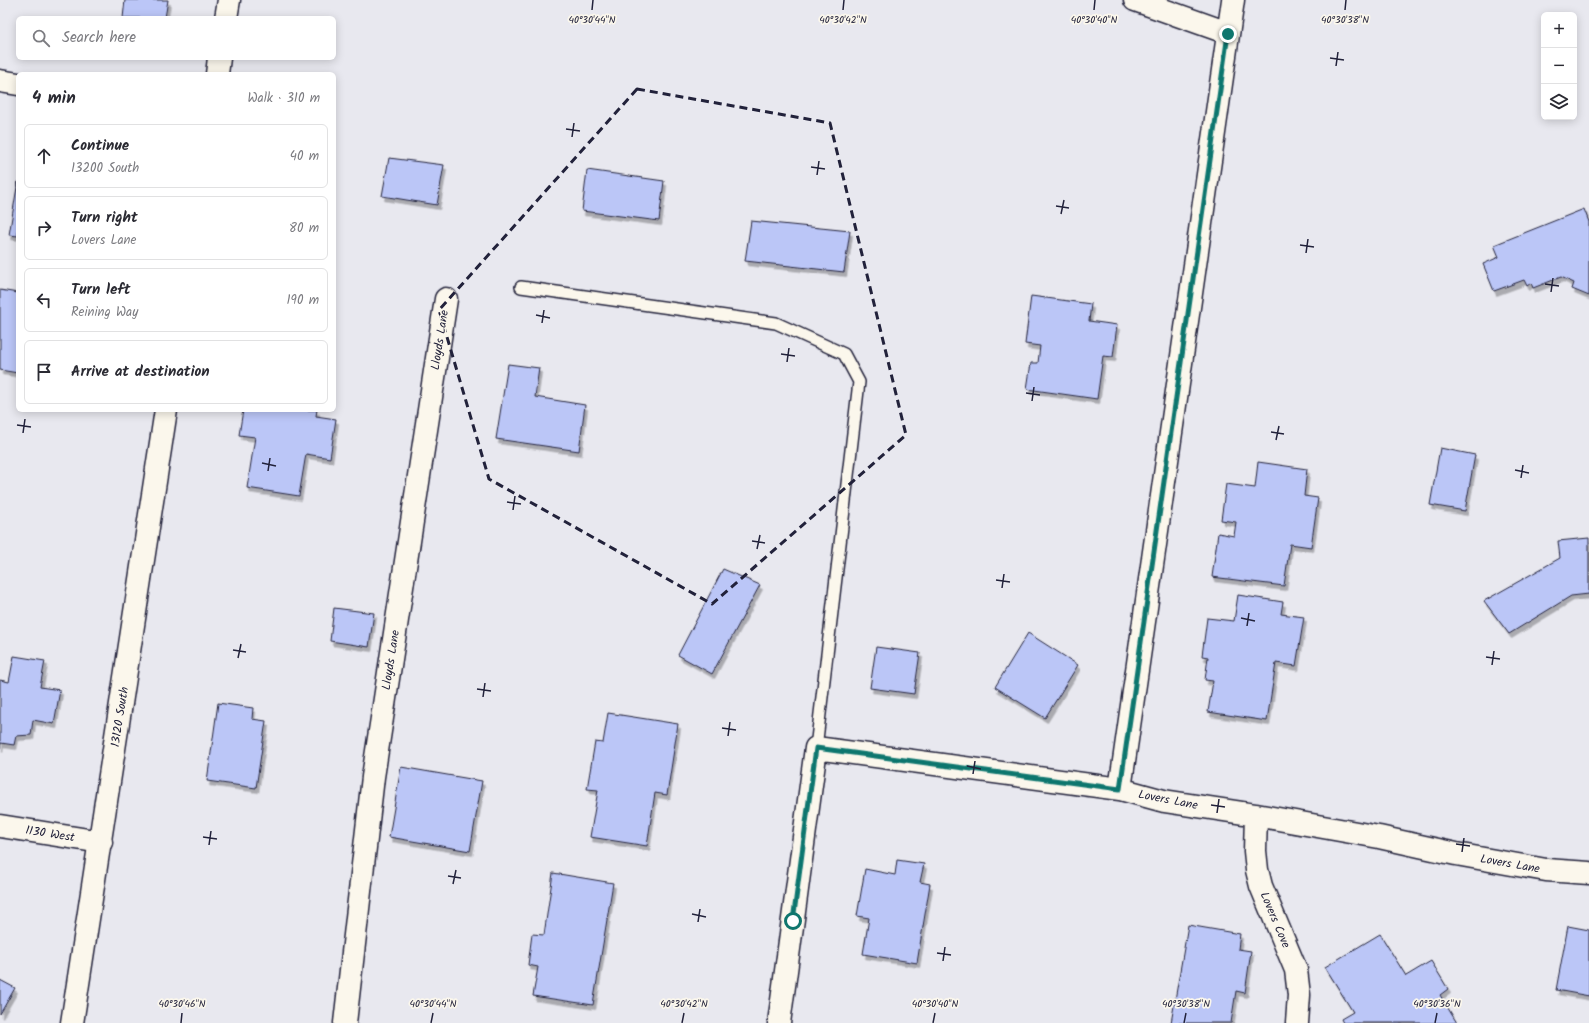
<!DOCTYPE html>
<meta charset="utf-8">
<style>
:root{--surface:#fff;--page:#f7f7f7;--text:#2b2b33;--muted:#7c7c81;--line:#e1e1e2}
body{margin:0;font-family:Kalam,sans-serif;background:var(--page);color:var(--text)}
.controls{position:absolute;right:12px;top:12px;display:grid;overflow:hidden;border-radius:6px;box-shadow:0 2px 10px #0003}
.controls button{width:36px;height:36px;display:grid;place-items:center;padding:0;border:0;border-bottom:1px solid var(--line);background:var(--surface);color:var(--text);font:20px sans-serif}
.stop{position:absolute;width:12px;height:12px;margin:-9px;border:3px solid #0f766e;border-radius:50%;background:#fff}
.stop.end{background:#0f766e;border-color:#fff;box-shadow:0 1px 4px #0008}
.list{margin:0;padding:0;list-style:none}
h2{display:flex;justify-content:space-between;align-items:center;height:52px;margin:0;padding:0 16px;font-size:17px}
h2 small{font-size:13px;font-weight:400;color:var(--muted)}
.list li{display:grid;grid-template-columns:26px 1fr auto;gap:12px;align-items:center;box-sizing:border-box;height:64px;margin:0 8px 8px;padding:0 8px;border:1px solid var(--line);border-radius:6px}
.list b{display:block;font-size:15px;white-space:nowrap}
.list p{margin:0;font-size:13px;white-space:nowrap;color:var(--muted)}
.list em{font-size:13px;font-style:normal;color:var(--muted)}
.icon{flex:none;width:22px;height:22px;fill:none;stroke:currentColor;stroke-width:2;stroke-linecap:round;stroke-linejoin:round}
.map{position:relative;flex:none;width:1589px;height:1023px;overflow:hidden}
.search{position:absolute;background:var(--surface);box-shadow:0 2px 10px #0003;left:16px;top:16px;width:320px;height:44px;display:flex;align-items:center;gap:10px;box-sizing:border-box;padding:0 14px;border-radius:6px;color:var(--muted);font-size:15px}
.panel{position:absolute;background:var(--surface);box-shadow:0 2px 10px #0003;left:16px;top:72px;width:320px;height:340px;border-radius:6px}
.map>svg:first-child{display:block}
.building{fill:#bbc6f7;stroke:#22223b;filter:url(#shadow)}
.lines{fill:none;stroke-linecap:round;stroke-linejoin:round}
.service-casing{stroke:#22223b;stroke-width:14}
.minor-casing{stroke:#22223b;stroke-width:25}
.service{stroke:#fbf7ec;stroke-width:11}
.minor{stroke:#fbf7ec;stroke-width:22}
.route{stroke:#0f766e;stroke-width:5}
.marked{fill:none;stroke:#22223b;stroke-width:3;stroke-dasharray:8 5;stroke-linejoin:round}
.ticks{fill:none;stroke:#22223b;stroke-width:1.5}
.labels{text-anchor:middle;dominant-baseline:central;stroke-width:3.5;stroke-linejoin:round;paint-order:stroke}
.street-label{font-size:12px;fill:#22223b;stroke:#fbf7ec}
.ticks-label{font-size:10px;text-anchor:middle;fill:#22223b;stroke:#fbf7ec;stroke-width:3.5;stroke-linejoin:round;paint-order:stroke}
</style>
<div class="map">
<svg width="1589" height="1023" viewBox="0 0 1589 1023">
<defs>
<filter id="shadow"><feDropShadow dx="2.5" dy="4.5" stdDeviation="0" flood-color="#0004"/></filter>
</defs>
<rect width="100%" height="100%" fill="#e8e8ef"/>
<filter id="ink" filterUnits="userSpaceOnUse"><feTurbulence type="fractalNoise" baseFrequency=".025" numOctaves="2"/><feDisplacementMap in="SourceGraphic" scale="8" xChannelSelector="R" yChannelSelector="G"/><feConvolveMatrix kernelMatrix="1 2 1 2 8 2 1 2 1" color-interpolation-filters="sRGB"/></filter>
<g filter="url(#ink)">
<!-- building -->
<path class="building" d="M125,0H168L165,18H123Z
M389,158L444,165L437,205L382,196Z
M587,170L664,181L659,221L582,211Z
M18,181V236L9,235Z
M1584,209L1589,222V296L1572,289L1574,283L1561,277L1533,288L1531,283L1527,286L1524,280L1494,291L1483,264L1499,257L1494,245Z
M751,221L850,231L844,272L745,261Z
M0,290L18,293V373L0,370Z
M1031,296L1091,304L1089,321L1117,325L1113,357L1103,356L1097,399L1027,389L1031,363H1038L1040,346L1025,344Z
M508,364L539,368L535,397L585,405L579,451L496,439Z
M243,410H317L316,416L336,419L330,458L306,454L299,496L247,488L255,437L239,435Z
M1440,448L1475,455L1465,511L1430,505Z
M1258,462L1307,469L1304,496L1318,498L1311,547L1290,544L1284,586L1212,577L1218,533L1234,536L1236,522L1221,520L1226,484L1255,488Z
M1589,538V594L1571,596L1509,634L1484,601L1560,558L1558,541Z
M723,569L760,585L712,674L678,655Z
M1238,595L1283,602L1281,614L1304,617L1296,666L1276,663L1267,721L1208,712L1213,681L1205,680L1208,657L1202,656L1207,618L1234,621Z
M334,608L374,613L369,647L330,641Z
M1028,633L1078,665L1045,718L995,687Z
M876,647L920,653L914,694L870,688Z
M14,656L45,661L40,687L60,690L54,724L33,720L31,735L16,736L14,745L1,743L0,748V680L9,682Z
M218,703L253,708L252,719L266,721L256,788L207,781Z
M608,713L678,724L667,795L655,793L647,846L590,837L598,790L587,789L595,742L603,743Z
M401,767L482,781L470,851L389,837Z
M897,860L924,864L920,882L930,884L917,963L863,954L869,918L857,916L865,869L895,875Z
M553,873L613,883L593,1005L533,996L538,967L528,965L532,934L544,935Z
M1188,925L1240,934L1238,949L1251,951L1245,993L1236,991L1231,1023H1171Z
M1568,926L1589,930V996L1556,990Z
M1380,934L1406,976L1431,961L1448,989L1440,995L1457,1023H1343L1341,1019L1353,1012L1325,967Z
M0,980L15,988L0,1014Z"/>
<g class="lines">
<defs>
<path id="service" d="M521,287L776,323L844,354L859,382L816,748"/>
<path id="minor" d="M1135,0L1228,33
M226,18L229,0
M217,74L219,58
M0,81L18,84
M1120,789L1233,0
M1256,815L1255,851L1257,870L1261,886L1296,970L1299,995L1297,1023
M0,826L101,842
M72,1023L166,410
M345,1023L373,777L446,299
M779,1023L816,748L1120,789L1164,801L1256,815L1379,837L1456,854L1546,870L1589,873"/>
</defs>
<!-- service casing -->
<use href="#service" class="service-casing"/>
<!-- minor casing -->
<use href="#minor" class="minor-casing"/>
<!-- service -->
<use href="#service" class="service"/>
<!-- minor -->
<use href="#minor" class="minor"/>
</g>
</g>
<g class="lines" filter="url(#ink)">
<!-- route -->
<path class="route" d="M793,921L816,748L1120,789L1228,34"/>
</g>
<!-- marked area -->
<path class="marked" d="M637,89L830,123L906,435L712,604L489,479L439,310Z"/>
<!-- ticks -->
<path class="ticks" d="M592,10L593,0M843,10L844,0M1094,10L1095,0M1345,10L1346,0M1330,58L1344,60M1336,66L1338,52M566,129L580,131M572,137L574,123M811,167L825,169M817,175L819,161M1056,206L1069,208M1061,214L1064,200M1300,245L1314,247M1306,253L1308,239M1545,284L1559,286M1551,292L1553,278M536,315L550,318M542,323L544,310M781,354L795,356M787,362L789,348M1026,393L1040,395M1032,401L1034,387M17,425L31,427M1271,432L1284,434M23,433L25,419M1276,440L1279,426M262,463L276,466M1515,470L1529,473M268,471L270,458M1521,478L1523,465M507,502L521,504M513,510L515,496M752,541L765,543M757,549L760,535M996,580L1010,582M1002,588L1004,574M1241,618L1255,621M1247,626L1249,613M233,650L246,652M1486,657L1500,659M238,658L241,644M1492,665L1494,651M477,689L491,691M483,697L485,683M722,728L736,730M728,736L730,722M967,766L981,769M973,774L975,761M1211,805L1225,807M1217,813L1219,799M203,837L217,839M1456,844L1470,846M209,845L211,831M1462,852L1464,838M448,876L461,878M453,884L456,870M692,914L706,917M698,922L700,909M937,953L951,955M943,961L945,947M181,1023L182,1013M431,1023L433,1013M682,1023L684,1013M933,1023L935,1013M1184,1023L1186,1013M1435,1023L1437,1013"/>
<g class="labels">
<!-- street labels -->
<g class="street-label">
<text transform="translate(440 340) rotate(-81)">Lloyds Lane</text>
<text transform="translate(391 660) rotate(-81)">Lloyds Lane</text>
<text transform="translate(120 717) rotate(-81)">13120 South</text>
<text transform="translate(1168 800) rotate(11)">Lovers Lane</text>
<text transform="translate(50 834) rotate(9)">1130 West</text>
<text transform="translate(1510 864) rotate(10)">Lovers Lane</text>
<text transform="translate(1275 920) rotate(67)">Lovers Cove</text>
</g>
</g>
<g class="ticks-label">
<text x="592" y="23">40°30'44"N</text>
<text x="843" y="23">40°30'42"N</text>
<text x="1094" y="23">40°30'40"N</text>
<text x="1345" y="23">40°30'38"N</text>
<text x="182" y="1007">40°30'46"N</text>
<text x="433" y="1007">40°30'44"N</text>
<text x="684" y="1007">40°30'42"N</text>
<text x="935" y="1007">40°30'40"N</text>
<text x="1186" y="1007">40°30'38"N</text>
<text x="1437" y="1007">40°30'36"N</text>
</g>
</svg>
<div class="controls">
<button>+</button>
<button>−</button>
<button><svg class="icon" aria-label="layers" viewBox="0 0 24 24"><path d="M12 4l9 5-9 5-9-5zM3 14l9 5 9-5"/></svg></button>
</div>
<div class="stop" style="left:793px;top:921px"></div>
<div class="stop end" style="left:1228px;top:34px"></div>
<div class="search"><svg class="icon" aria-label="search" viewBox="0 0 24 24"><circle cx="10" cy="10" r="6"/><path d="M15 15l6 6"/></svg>Search here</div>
<section class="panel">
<h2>4 min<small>Walk · 310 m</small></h2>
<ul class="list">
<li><svg class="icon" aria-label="ahead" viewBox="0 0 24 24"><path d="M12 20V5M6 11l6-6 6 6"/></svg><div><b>Continue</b><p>13200 South</p></div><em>40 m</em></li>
<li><svg class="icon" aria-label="right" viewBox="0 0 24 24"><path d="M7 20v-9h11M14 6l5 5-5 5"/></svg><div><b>Turn right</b><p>Lovers Lane</p></div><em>80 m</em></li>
<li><svg class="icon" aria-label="left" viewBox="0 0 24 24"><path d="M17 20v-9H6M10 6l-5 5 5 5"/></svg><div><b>Turn left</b><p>Reining Way</p></div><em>190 m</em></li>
<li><svg class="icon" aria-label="arrive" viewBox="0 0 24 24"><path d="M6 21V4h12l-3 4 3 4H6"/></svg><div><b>Arrive at destination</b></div></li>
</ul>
</section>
</div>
